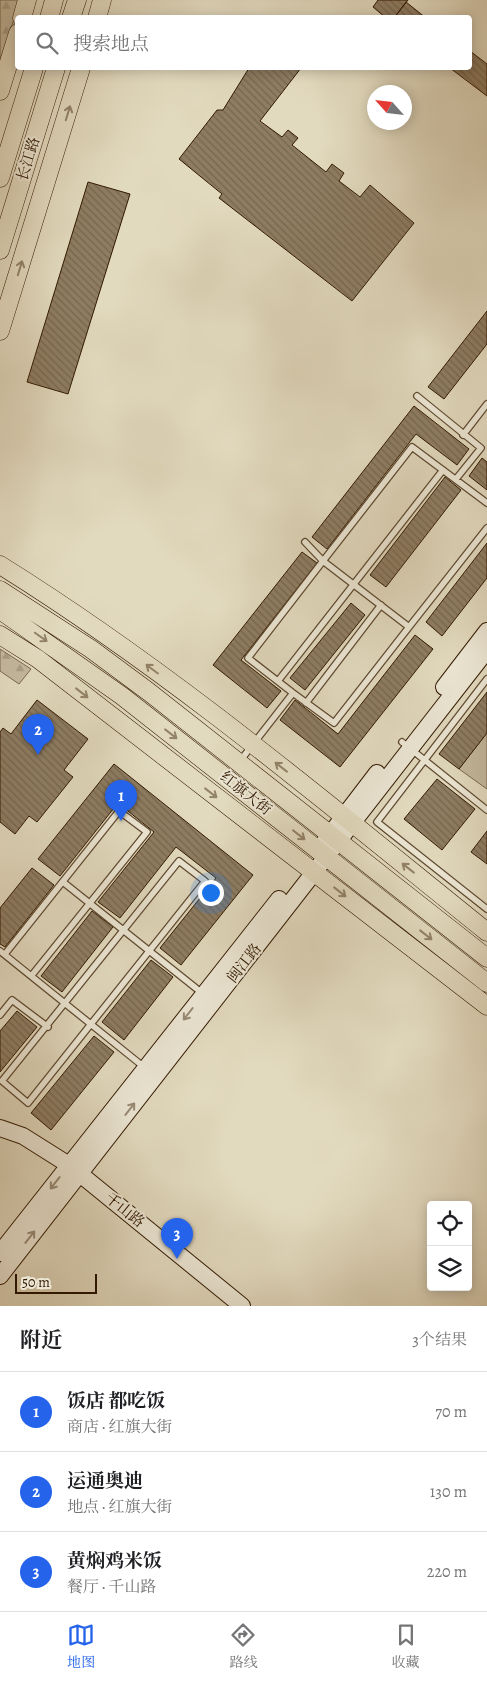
<!DOCTYPE html>
<html lang="zh">
<meta charset="utf-8">
<style>
:root{--surface:#fff;--page:#f6f6f6;--text:#202124;--muted:#757577;--line:#e0e0e0;--accent:#2563eb}
body{margin:0;font-family:Alegreya,"Noto Serif SC",serif;background:var(--page);color:var(--text)}
.controls{position:absolute;right:15px;bottom:15px;display:grid;overflow:hidden;border-radius:5px;box-shadow:0 2px 12px #0003}
.controls button{width:45px;height:45px;display:grid;place-items:center;padding:0;border:0;border-bottom:1px solid var(--line);background:var(--surface);color:var(--text);font:25px sans-serif}
.compass{position:absolute;left:367px;top:85px;width:45px;height:45px;border-radius:50%;background:var(--surface);box-shadow:0 2px 12px #0003;rotate:297deg}
.scale{position:absolute;left:15px;bottom:12px;width:82px;box-sizing:border-box;padding-left:5px;border:2px solid #321900;border-top:0;font-size:14px;line-height:18px;white-space:nowrap;color:#321900;-webkit-text-stroke:4px #ece7d5;paint-order:stroke}
.you{position:absolute;left:210px;top:892px;width:18px;height:18px;margin:-12px;border:4px solid #fff;border-radius:50%;background:#1a73e8;box-shadow:0 0 0 8px #1a73e833}
.badge{display:grid;place-items:center;width:32px;height:32px;border-radius:50%;background:var(--accent);color:#fff;font-size:16px;font-weight:700}
.pin{position:absolute;translate:-50% -41px;filter:drop-shadow(0 1px 2px #0008)}
.pin::after{content:'';position:absolute;top:26px;width:18px;height:15px;background:inherit;clip-path:polygon(0 0,100% 0,50% 100%)}
.list{margin:0;padding:0;list-style:none}
h2{display:flex;justify-content:space-between;align-items:center;height:65px;margin:0;padding:0 20px;font-size:21px}
h2 small{font-size:16px;font-weight:400;color:var(--muted)}
.list li{display:grid;grid-template-columns:32px 1fr auto;gap:15px;align-items:center;box-sizing:border-box;height:80px;padding:0 20px;border-top:1px solid var(--line)}
.list b{display:block;font-size:19px;white-space:nowrap}
.list p{margin:0;font-size:16px;white-space:nowrap;color:var(--muted)}
.list em{font-size:16px;font-style:normal;color:var(--muted)}
.icon{flex:none;width:28px;height:28px;fill:none;stroke:currentColor;stroke-width:2;stroke-linecap:round;stroke-linejoin:round}
.map{position:relative;flex:none;width:487px;height:1306px;overflow:hidden}
.search{position:absolute;background:var(--surface);box-shadow:0 2px 12px #0003;left:15px;right:15px;top:15px;height:55px;display:flex;align-items:center;gap:12px;box-sizing:border-box;padding:0 18px;border-radius:5px;color:var(--muted);font-size:19px}
.sheet{height:305px;background:var(--surface)}
nav{display:flex;justify-content:space-around;align-items:center;box-sizing:border-box;height:70px;border-top:1px solid var(--line);background:var(--surface);font-size:14px;color:var(--muted)}
nav a{display:grid;justify-items:center;gap:2px}
nav .on{color:var(--accent)}
.map>svg:first-child{display:block}
.green{fill:#c4b99f;stroke:#7b6950}
.forest{fill:url(#forest-firs);stroke:#7b6950}
.building{fill:url(#building-back-hatch);stroke:#321900}
.lines{fill:none;stroke-linecap:round;stroke-linejoin:round}
.lane-casing{stroke:#5e4930;stroke-width:8}
.secondary-casing{stroke:#321900;stroke-width:18}
.primary-casing{stroke:#321900;stroke-width:19}
.lane{stroke:#ece7d5;stroke-width:5.5}
.secondary{stroke:#ece7d5;stroke-width:16}
.primary{stroke:#e2dabf;stroke-width:18}
.oneway{stroke:#938369}
.oneway2{stroke:#988a75}
.labels{text-anchor:middle;dominant-baseline:central;stroke-width:4;stroke-linejoin:round;paint-order:stroke}
.street-label{font-size:15px;fill:#321900;stroke:#ece7d5}
</style>
<div class="map">
<svg width="487" height="1306" viewBox="0 0 487 1306">
<defs>
<pattern id="forest-firs" width="22" height="20" patternUnits="userSpaceOnUse" patternTransform="scale(1.25)"><rect width="22" height="20" fill="#c4b99f"/><path d="M5 1l3.5 6h-7zM16 11l3.5 6h-7z" fill="#a99e87"/></pattern>
<pattern id="building-back-hatch" width="6" height="6" patternUnits="userSpaceOnUse" patternTransform="scale(1.25)"><rect width="6" height="6" fill="#8e7d63"/><path d="M-1 5l2 2M0 0l6 6M5-1l2 2" fill="none" stroke="#75664f"/></pattern>
</defs>
<rect width="100%" height="100%" fill="#e2dabf"/>
<filter id="stains"><feTurbulence type="fractalNoise" baseFrequency=".004" numOctaves="4"/><feColorMatrix values="0 0 0 0 .2 0 0 0 0 .09 0 0 0 0 .02 0 0 0 .5 -.17"/></filter>
<radialGradient id="worn" r=".72"><stop offset=".6" stop-color="#630" stop-opacity="0"/><stop offset="1" stop-color="#630" stop-opacity=".3"/></radialGradient>
<!-- green -->
<path class="green" d="M487,733V789L459,769Z"/>
<!-- forest -->
<path class="forest" d="M0,0H20L0,63Z
M0,649L31,669L19,684L0,671Z"/>
<!-- building -->
<path class="building" d="M378,0H408L394,18H386L373,7Z
M406,2L426,18H394Z
M470,51L487,64V96L450,68H470Z
M249,68H301L260,121L282,137L288,130L298,138L292,145L326,172L332,164L344,173L339,181L360,197L370,185L414,223L352,301L219,198L222,194L179,159L217,110H223Z
M88,182L130,194L68,394L27,382Z
M487,311V344L444,399L428,387Z
M414,406L469,449L457,465L416,434L327,549L312,537Z
M482,458L487,462V490L469,476Z
M445,477L461,490L386,587L370,575Z
M487,543V578L442,636L426,622Z
M302,552L317,563L241,660L281,691L267,708L213,665Z
M351,603L365,615L305,690L290,678Z
M415,635L433,649L340,767L280,720L295,700L338,734Z
M487,692V733L459,769L439,754Z
M37,700L88,739L64,770L73,777L37,822L29,816L15,834L0,822V732L3,728L11,734Z
M114,764L253,875L181,965L160,948L216,878L176,847L120,918L98,902L154,832L118,803L60,876L38,859Z
M437,779L475,809L442,850L404,819Z
M487,831V864L471,852Z
M32,868L54,885L5,947L0,944V908Z
M92,911L113,927L62,992L41,976Z
M151,960L173,977L124,1040L102,1022Z
M17,1011L37,1027L0,1072V1031Z
M94,1036L114,1052L51,1130L31,1113Z"/>
<g class="lines">
<defs>
<path id="lane" d="M417,396L481,448L456,479
M463,435L487,404
M409,627L487,528
M487,679L377,822L487,909
M278,681L443,470
M293,693L334,723L409,627L323,561L412,447L487,503
M306,703L381,605
M402,742L487,810
M240,761L293,693L248,658L323,561L305,542
M179,861L205,881L28,1103L2,1081Z
M63,882L202,993
M0,951L144,1067
M5,954L119,811L147,832L32,975
M0,1015L12,1000L48,1027"/>
<path id="secondary" d="M444,687L487,631
M322,845L377,773
M0,1128L23,1136L69,1165L242,1306
M0,1253L279,899
M0,1276L487,650"/>
<path id="primary" d="M22,18L27,0
M49,18L54,0
M71,18L77,0
M97,18L102,0
M0,91L18,33
M0,178L34,68
M0,250L56,68
M0,331L81,68
M0,565C172,672 329,805 487,932
M0,590L91,649L149,692L487,958
M0,610L122,696L487,983
M0,635L38,659L487,1006"/>
</defs>
<!-- lane casing -->
<use href="#lane" class="lane-casing"/>
<!-- secondary casing -->
<use href="#secondary" class="secondary-casing"/>
<!-- primary casing -->
<use href="#primary" class="primary-casing"/>
<!-- lane -->
<use href="#lane" class="lane"/>
<!-- secondary -->
<use href="#secondary" class="secondary"/>
<!-- primary -->
<use href="#primary" class="primary"/>
</g>
<!-- one-way arrows -->
<defs><path id="oneway-shaft" d="M-6 0H5M1.5-3L5.5 0L1.5 3" fill="none" stroke-width="1.6" stroke-linecap="round" stroke-linejoin="round" transform="scale(1.25)"/></defs>
<g class="oneway">
<use href="#oneway-shaft" transform="translate(68 113) rotate(-73)"/>
<use href="#oneway-shaft" transform="translate(20 268) rotate(-73)"/>
<use href="#oneway-shaft" transform="translate(41 637) rotate(35)"/>
<use href="#oneway-shaft" transform="translate(152 669) rotate(-143)"/>
<use href="#oneway-shaft" transform="translate(82 693) rotate(38)"/>
<use href="#oneway-shaft" transform="translate(171 734) rotate(38)"/>
<use href="#oneway-shaft" transform="translate(281 767) rotate(-142)"/>
<use href="#oneway-shaft" transform="translate(211 793) rotate(38)"/>
<use href="#oneway-shaft" transform="translate(299 835) rotate(38)"/>
<use href="#oneway-shaft" transform="translate(408 868) rotate(-142)"/>
<use href="#oneway-shaft" transform="translate(340 892) rotate(38)"/>
<use href="#oneway-shaft" transform="translate(426 935) rotate(38)"/>
</g>
<g class="oneway2">
<use href="#oneway-shaft" transform="translate(188 1014) rotate(128)"/>
<use href="#oneway-shaft" transform="translate(130 1109) rotate(-52)"/>
<use href="#oneway-shaft" transform="translate(55 1183) rotate(128)"/>
<use href="#oneway-shaft" transform="translate(30 1237) rotate(-52)"/>
</g>
<g class="labels">
<!-- street labels -->
<g class="street-label">
<text transform="translate(28 159) rotate(-73)">长江路</text>
<text transform="translate(246 793) rotate(38)">红旗大街</text>
<text transform="translate(244 963) rotate(-52)">闽江路</text>
<text transform="translate(125 1210) rotate(39)">千山路</text>
</g>
</g>
<rect width="100%" height="100%" filter="url(#stains)"/>
<rect width="100%" height="100%" fill="url(#worn)"/>
</svg>
<div class="controls">
<button><svg class="icon" aria-label="locate" viewBox="0 0 24 24"><circle cx="12" cy="12" r="6"/><path d="M12 2v4M12 18v4M2 12h4M18 12h4"/></svg></button>
<button><svg class="icon" aria-label="layers" viewBox="0 0 24 24"><path d="M12 4l9 5-9 5-9-5zM3 14l9 5 9-5"/></svg></button>
</div>
<svg class="compass" viewBox="-18 -18 36 36"><path d="M0-13l5 13h-10z" fill="#e53935"/><path d="M0 13l5-13h-10z" fill="#757577"/></svg>
<div class="scale">50 m</div>
<div class="you"></div>
<div class="pin badge" style="left:121px;top:821px">1</div>
<div class="pin badge" style="left:38px;top:755px">2</div>
<div class="pin badge" style="left:177px;top:1259px">3</div>
<div class="search"><svg class="icon" aria-label="search" viewBox="0 0 24 24"><circle cx="10" cy="10" r="6"/><path d="M15 15l6 6"/></svg>搜索地点</div>
</div>
<section class="sheet">
<h2>附近<small>3个结果</small></h2>
<ul class="list">
<li><span class="badge">1</span><div><b>饭店 都吃饭</b><p>商店 · 红旗大街</p></div><em>70 m</em></li>
<li><span class="badge">2</span><div><b>运通奥迪</b><p>地点 · 红旗大街</p></div><em>130 m</em></li>
<li><span class="badge">3</span><div><b>黄焖鸡米饭</b><p>餐厅 · 千山路</p></div><em>220 m</em></li>
</ul>
</section>
<nav>
<a class="on"><svg class="icon" aria-label="map" viewBox="0 0 24 24"><path d="M3 6l6-2 6 2 6-2v14l-6 2-6-2-6 2zM9 4v14M15 6v14"/></svg>地图</a>
<a><svg class="icon" aria-label="directions" viewBox="0 0 24 24"><path d="M12 3l9 9-9 9-9-9zM9 14v-3h6M13 9l2 2-2 2"/></svg>路线</a>
<a><svg class="icon" aria-label="saved" viewBox="0 0 24 24"><path d="M7 4h10v16l-5-4-5 4z"/></svg>收藏</a>
</nav>
